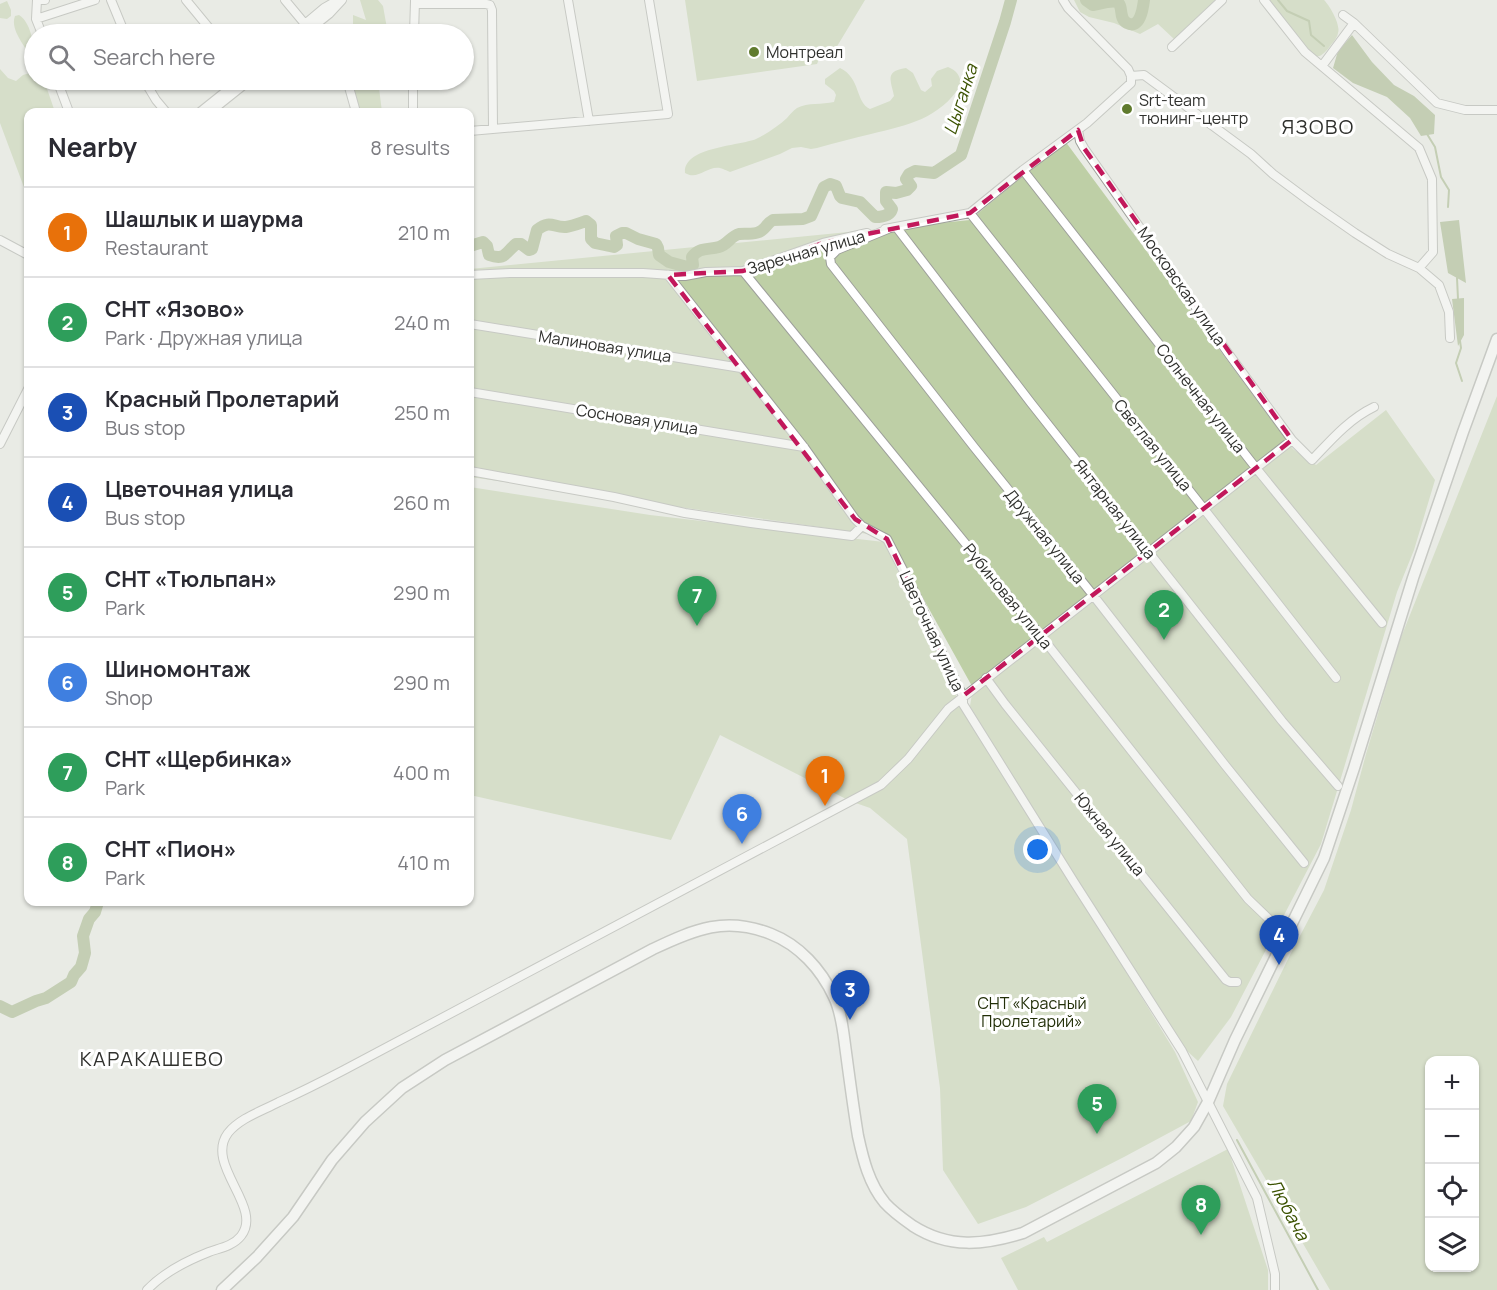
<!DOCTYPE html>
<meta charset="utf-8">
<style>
:root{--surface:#fff;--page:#f2f2f3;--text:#2b2b33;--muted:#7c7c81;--line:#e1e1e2;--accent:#7c3aed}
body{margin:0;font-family:Manrope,sans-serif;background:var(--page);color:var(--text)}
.controls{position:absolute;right:18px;bottom:18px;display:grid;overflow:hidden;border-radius:12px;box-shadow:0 2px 4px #0004}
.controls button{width:54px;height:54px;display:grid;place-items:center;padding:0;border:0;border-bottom:2px solid var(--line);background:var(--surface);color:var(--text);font:30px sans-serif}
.you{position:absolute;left:1038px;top:850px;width:21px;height:21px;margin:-15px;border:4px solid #fff;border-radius:50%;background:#1a73e8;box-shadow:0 0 0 9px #1a73e833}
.badge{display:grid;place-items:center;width:39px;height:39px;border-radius:50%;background:var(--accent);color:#fff;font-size:20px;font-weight:700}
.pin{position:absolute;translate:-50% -50px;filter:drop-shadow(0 2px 3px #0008)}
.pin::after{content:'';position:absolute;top:32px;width:21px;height:18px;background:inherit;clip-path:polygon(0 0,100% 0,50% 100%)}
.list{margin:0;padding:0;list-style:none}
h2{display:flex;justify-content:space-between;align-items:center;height:78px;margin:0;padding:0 24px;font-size:26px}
h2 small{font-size:20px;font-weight:400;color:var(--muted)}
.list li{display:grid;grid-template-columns:39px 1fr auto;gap:18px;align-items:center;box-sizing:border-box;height:90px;padding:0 24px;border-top:2px solid var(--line)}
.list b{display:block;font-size:22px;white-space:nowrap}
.list p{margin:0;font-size:20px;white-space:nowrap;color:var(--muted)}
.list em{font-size:20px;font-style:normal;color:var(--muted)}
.icon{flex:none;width:33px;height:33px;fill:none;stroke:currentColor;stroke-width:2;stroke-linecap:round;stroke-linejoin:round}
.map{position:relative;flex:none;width:1497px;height:1290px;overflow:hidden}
.search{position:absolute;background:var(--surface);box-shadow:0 2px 4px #0004;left:24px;top:24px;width:450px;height:66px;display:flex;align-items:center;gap:15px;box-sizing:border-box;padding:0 21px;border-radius:33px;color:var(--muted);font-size:22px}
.panel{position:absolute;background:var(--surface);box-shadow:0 2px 4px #0004;left:24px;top:108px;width:450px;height:798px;border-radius:12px}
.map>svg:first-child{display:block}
.green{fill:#becfa6;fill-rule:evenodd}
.water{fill:#97ab79}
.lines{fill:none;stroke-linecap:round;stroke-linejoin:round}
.stream{stroke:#97ab79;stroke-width:2}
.river{stroke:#97ab79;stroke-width:12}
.minor-casing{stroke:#9ea09b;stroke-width:10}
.secondary-casing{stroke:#9ea09b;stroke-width:13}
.minor{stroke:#fff;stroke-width:8}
.secondary{stroke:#fff;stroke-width:10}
.marked{fill:none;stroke:#c2185b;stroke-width:4.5;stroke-dasharray:12 8;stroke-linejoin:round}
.poi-dot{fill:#607b2e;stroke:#fff;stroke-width:2}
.labels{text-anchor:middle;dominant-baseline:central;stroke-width:6;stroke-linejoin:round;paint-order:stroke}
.poi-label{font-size:16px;fill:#30312e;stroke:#fff;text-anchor:start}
.street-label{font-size:16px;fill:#30312e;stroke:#fff}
.park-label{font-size:16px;fill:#222f08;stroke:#fff}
.water-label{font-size:18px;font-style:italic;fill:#3b5200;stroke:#fff}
.quarter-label{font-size:20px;letter-spacing:1.5px;fill:#30312e;stroke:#fff}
</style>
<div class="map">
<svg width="1497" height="1290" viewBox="0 0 1497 1290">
<rect width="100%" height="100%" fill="#e9ebe5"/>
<!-- green -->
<path class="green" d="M360,0H378L383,6L388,34H353V15L366,20Z
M685,0H865L836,48L821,54L817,64L697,81Z
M1074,0H1215L1174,39L1158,24L1140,34L1114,23L1089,17L1080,12Z
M1267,0H1324C1330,6 1341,25 1338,33C1337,39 1331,44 1328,49C1325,52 1321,57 1317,56C1309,56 1274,9 1267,0Z
M7,1L11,10V16L7,19L0,18V4Z
M19,15C32,23 35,49 34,63C29,50 9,31 15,16Z
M34,65V80H44L55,112H28V198L0,123V69L8,78L16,81L23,75L30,73Z
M948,67C957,71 960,75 961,85C939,119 908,125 871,134C853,138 835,143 817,148L811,149L801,147L792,148L780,154L730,172C728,171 721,168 720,168C706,166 698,181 685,173C683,147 739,146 756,139C767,134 778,126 787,118C790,114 793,111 797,108C808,102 822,105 834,102L836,95L834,91L825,84V79L840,68C861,78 855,102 870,109L890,101L894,96C891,81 884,71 906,68L913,73L921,90L925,92L932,86L931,79L937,71Z
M353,80H381L379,88L382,112H355L352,99Z
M1065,141L1293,449L1316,465L1386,410L1435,480L1414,550L1397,592L1321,844L1231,1017L1198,1061L1186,1050L1035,814L970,706L973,688L889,537L470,477V269L970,220Z
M1497,396V1290H1330L1223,1106L1227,1084L1290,955L1324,890L1351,810L1366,754L1400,640ZM1474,1060V1268H1430V1060Z
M470,487L650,515L884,542L956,694H957L956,695L963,710L1073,884L1175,1052L1198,1102L1191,1121L1124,1157L1026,1207L978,1224L943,1170L940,1088L907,839L870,808L850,801L720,735L671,840L470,795Z
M1228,1149L1268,1270V1290H1018L1001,1258L1044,1237L1047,1242Z"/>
<!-- water -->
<path class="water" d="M1352,35L1372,62L1394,85L1414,96L1435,115L1434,134L1421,136L1410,118L1387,97L1353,83L1333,68L1338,51Z
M1459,220L1466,283L1448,273L1440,222Z
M1464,298V335L1458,346L1452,299Z"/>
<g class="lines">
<!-- stream -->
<path class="stream" d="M1278,0L1287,11L1309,21L1311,35L1324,46
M1427,134L1435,147L1441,177L1449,190L1448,207
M1457,278L1458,299
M1460,341L1461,348L1456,363L1462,381
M1237,1140L1318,1290"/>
<!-- river -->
<path class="river" d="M1086,0L1093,5C1099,4 1111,0 1117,2C1124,6 1118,18 1127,23C1140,30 1143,8 1144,0
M470,246L483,242L487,246L489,255C505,261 505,253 516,244H521L529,250L532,249L537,230C551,219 553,228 566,227C573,226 580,223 586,221L591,225V239L595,243L614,247L617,245L616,236L622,233H626L638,239L656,244L658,248L659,255L669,262L691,268L693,265L692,257C699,247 708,250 719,247C727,245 731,236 739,234C746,233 753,235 759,232C765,230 767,223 773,220L803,219L811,216L824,187L830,184L836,186L840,196L842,198L860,202L875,217C881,217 890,216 892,209L886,201V192L896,193L907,190L911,186L906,179L909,174L915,171L934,173L961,155L1005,22L1011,0
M0,1006L12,1012L36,1001L46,998L71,982L74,975L81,967L85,953L83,936L89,919L95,912L98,902"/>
<defs>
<path id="minor" d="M111,0L125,34
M186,0L214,34
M285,0L305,24
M568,0L589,121
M1264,0L1305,52L1419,148L1432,179L1433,252L1419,268
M415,4H486L490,5L492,10L493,129
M1343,15L1354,23L1437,103L1465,110H1497
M36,19L95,0
M42,34L36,19L37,0H45
M293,34L324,8L338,0
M304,34L329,14L342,0
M414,34L415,1
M1172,47L1222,0
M1322,66L1354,23
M1131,76L1144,75L1251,154L1273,174L1312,203L1355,233L1388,254L1419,268L1439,285L1449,312L1450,338
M57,80L69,112
M144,80L156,100L166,112
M347,80L356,112
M200,112L240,80
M210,112L250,80
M413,112V80
M1078,130L1080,141L1084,148L1228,353L1292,440L1312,460C1331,440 1349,419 1374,407
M470,131L668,114L649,0
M1023,170L1256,468L1382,623
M970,213L1204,509L1336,678
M897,228L1031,403L1282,721L1338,786
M885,229L970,213L1023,170L1087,123L1131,83V76L1128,69L1068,8L1063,0
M888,229L837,250L830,257L831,264L974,447L1093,595L1225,765L1304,863
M0,240L28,255
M743,271L1041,636L1248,899L1271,921
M470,275L510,273H643L685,276L706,272L743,271L823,243L867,233
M668,275L804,447L855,519L862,526L887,539L919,601L945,660L963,696V704L1074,882L1182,1051L1257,1198L1275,1274V1290
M470,324L741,368
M470,392L804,447
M0,444L28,389
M470,471L614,497L685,513L751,523L852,536L862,526
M986,678L1005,704L1226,980L1230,982H1237
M147,1290C164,1272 186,1261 209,1252C220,1248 233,1246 241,1236C264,1207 204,1165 228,1133C240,1118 262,1111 279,1102C301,1092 323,1081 344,1070L881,785L908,759L948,709L1292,440"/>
<path id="secondary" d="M222,1290L257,1257L293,1217L332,1160L365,1122L402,1088L445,1060L653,949C695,929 726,916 771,934C799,945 821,969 834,997C841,1011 843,1030 845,1045C849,1075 853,1106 858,1136C863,1159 869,1184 885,1203C893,1212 903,1219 913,1226C949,1249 984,1245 1023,1233L1156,1163L1176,1147L1194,1127L1208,1102L1235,1040L1324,858L1354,768L1413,578L1463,432L1497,339"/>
</defs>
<!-- minor casing -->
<use href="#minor" class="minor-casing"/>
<!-- secondary casing -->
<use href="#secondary" class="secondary-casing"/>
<!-- minor -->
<use href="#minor" class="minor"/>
<!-- secondary -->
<use href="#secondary" class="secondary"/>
</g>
<!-- marked area -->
<path d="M0 0H1497V1290H0ZM1078,130L1084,148L1292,440L963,696L887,539L855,519L668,275L743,271L823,243L970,213Z" fill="#e9ebe5" fill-opacity=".55" fill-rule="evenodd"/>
<path class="marked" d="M1078,130L1084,148L1292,440L963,696L887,539L855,519L668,275L743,271L823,243L970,213Z"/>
<!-- markers -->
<g class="poi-dot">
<circle cx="754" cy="52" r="6"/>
<circle cx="1127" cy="109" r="6"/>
</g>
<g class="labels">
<!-- poi labels -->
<g class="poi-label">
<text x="766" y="52">Монтреал</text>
<text x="1139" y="100">Srt-team<tspan x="1139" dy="18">тюнинг-центр</tspan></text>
</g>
<!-- street labels -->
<g class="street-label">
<text transform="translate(806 252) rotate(-16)">Заречная улица</text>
<text transform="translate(1182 286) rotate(55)">Московская улица</text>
<text transform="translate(605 346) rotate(9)">Малиновая улица</text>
<text transform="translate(1201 398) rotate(52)">Солнечная улица</text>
<text transform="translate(637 419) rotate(9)">Сосновая улица</text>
<text transform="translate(1153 445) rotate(51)">Светлая улица</text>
<text transform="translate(1115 509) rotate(52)">Янтарная улица</text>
<text transform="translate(1045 536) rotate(51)">Дружная улица</text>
<text transform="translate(1008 596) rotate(51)">Рубиновая улица</text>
<text transform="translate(932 631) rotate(65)">Цветочная улица</text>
<text transform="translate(1110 834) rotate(51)">Южная улица</text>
</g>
<!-- park labels -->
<g class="park-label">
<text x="1032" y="1003">СНТ «Красный<tspan x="1032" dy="18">Пролетарий»</tspan></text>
</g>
<!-- water labels -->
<g class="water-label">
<text transform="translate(960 99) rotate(-72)">Цыганка</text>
<text transform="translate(1289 1209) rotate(62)">Любача</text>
</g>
<!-- quarter labels -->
<g class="quarter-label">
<text x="1318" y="126">ЯЗОВО</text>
<text x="152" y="1058">КАРАКАШЕВО</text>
</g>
</g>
</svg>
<div class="controls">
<button>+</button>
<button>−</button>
<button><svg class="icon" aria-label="locate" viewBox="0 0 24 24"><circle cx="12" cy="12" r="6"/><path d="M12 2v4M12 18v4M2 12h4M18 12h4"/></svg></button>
<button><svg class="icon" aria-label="layers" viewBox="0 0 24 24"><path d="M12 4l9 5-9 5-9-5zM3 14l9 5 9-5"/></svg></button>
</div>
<div class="you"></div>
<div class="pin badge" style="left:825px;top:806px;background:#e8710a">1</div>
<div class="pin badge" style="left:1164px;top:640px;background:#2e9e5b">2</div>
<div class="pin badge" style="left:850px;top:1020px;background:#1a4fb4">3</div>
<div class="pin badge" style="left:1279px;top:965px;background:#1a4fb4">4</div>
<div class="pin badge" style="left:1097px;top:1134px;background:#2e9e5b">5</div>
<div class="pin badge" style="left:742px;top:844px;background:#3f7fe0">6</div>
<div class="pin badge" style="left:697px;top:626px;background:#2e9e5b">7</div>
<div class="pin badge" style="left:1201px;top:1235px;background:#2e9e5b">8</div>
<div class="search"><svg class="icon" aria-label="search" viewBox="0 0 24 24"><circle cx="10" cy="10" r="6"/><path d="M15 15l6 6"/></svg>Search here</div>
<section class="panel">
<h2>Nearby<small>8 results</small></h2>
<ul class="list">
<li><span class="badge" style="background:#e8710a">1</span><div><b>Шашлык и шаурма</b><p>Restaurant</p></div><em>210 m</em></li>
<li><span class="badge" style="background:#2e9e5b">2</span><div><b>СНТ «Язово»</b><p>Park · Дружная улица</p></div><em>240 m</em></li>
<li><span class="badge" style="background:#1a4fb4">3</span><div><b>Красный Пролетарий</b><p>Bus stop</p></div><em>250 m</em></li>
<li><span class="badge" style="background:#1a4fb4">4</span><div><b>Цветочная улица</b><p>Bus stop</p></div><em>260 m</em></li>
<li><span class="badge" style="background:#2e9e5b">5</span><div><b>СНТ «Тюльпан»</b><p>Park</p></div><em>290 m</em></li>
<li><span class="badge" style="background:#3f7fe0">6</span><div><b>Шиномонтаж</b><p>Shop</p></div><em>290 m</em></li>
<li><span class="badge" style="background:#2e9e5b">7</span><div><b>СНТ «Щербинка»</b><p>Park</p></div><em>400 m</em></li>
<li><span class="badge" style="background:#2e9e5b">8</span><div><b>СНТ «Пион»</b><p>Park</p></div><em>410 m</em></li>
</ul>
</section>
</div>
